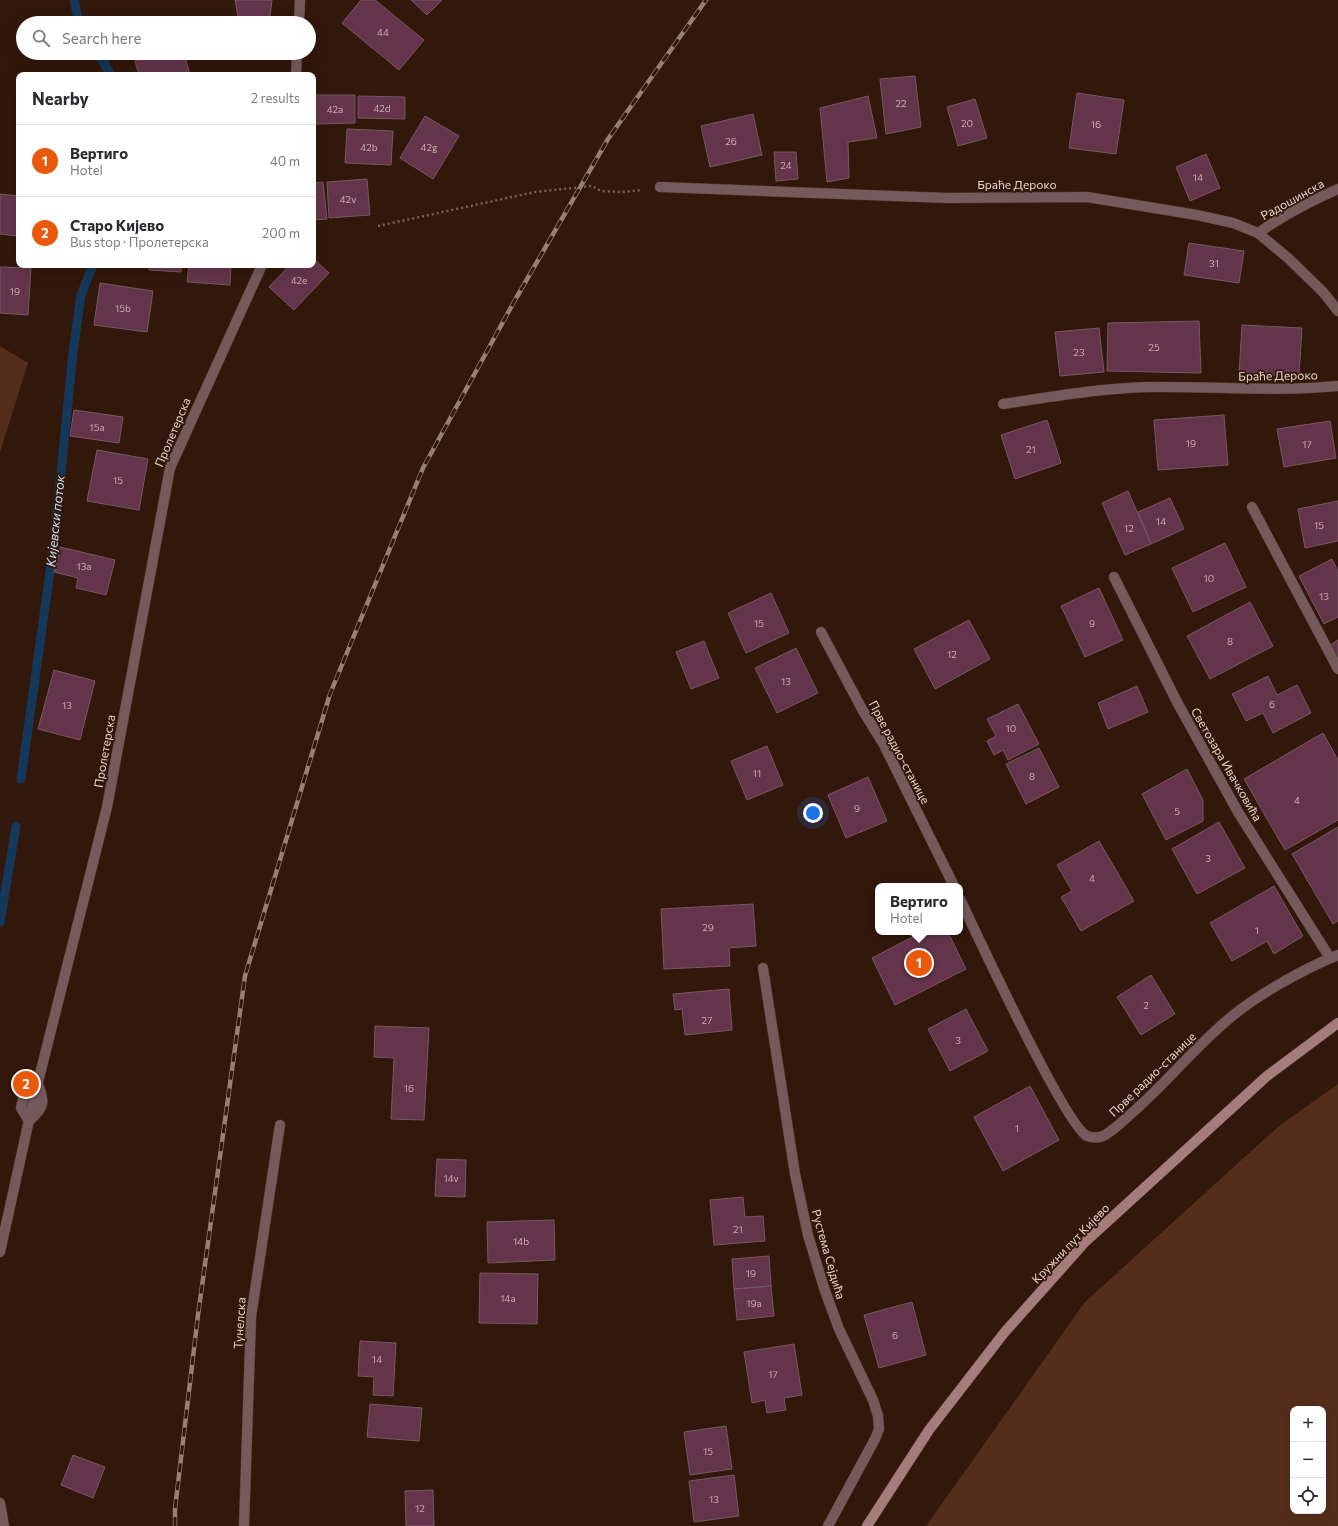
<!DOCTYPE html>
<meta charset="utf-8">
<style>
:root{--surface:#fff;--page:#f2f2f3;--text:#2b2b33;--muted:#7c7c81;--line:#e1e1e2;--accent:#ea580c}
body{margin:0;font-family:Commissioner,sans-serif;background:var(--page);color:var(--text)}
.controls{position:absolute;right:12px;bottom:12px;display:grid;overflow:hidden;border-radius:8px;box-shadow:0 4px 16px #0002}
.controls button{width:36px;height:36px;display:grid;place-items:center;padding:0;border:0;border-bottom:1px solid var(--line);background:var(--surface);color:var(--text);font:20px sans-serif}
.you{position:absolute;left:813px;top:813px;width:14px;height:14px;margin:-10px;border:3px solid #fff;border-radius:50%;background:#1a73e8;box-shadow:0 0 0 6px #1a73e833}
.badge{display:grid;place-items:center;width:26px;height:26px;border-radius:50%;background:var(--accent);color:#fff;font-size:13px;font-weight:700}
.pin{position:absolute;translate:-50% -50%;border:2px solid #fff;box-shadow:0 1px 4px #0006}
.popup{position:absolute;left:875px;top:883px;width:88px;height:52px;box-sizing:border-box;display:grid;place-content:center;border-radius:8px;background:var(--surface);filter:drop-shadow(0 1px 3px #0005);font-size:13px;white-space:nowrap;color:var(--muted)}
.popup b{font-size:15px;color:var(--text)}
.popup::after{content:'';position:absolute;left:50%;top:100%;margin-left:-8px;border:8px solid transparent;border-top-color:var(--surface)}
.list{margin:0;padding:0;list-style:none}
h2{display:flex;justify-content:space-between;align-items:center;height:52px;margin:0;padding:0 16px;font-size:17px}
h2 small{font-size:13px;font-weight:400;color:var(--muted)}
.list li{display:grid;grid-template-columns:26px 1fr auto;gap:12px;align-items:center;box-sizing:border-box;height:72px;padding:0 16px;border-top:1px solid var(--line)}
.list b{display:block;font-size:15px;white-space:nowrap}
.list p{margin:0;font-size:13px;white-space:nowrap;color:var(--muted)}
.list em{font-size:13px;font-style:normal;color:var(--muted)}
.icon{flex:none;width:22px;height:22px;fill:none;stroke:currentColor;stroke-width:2;stroke-linecap:round;stroke-linejoin:round}
.map{position:relative;flex:none;width:1338px;height:1526px;overflow:hidden}
.search{position:absolute;background:var(--surface);box-shadow:0 4px 16px #0002;left:16px;top:16px;width:300px;height:44px;display:flex;align-items:center;gap:10px;box-sizing:border-box;padding:0 14px;border-radius:22px;color:var(--muted);font-size:15px}
.panel{position:absolute;background:var(--surface);box-shadow:0 4px 16px #0002;left:16px;top:72px;width:300px;height:196px;border-radius:8px}
.map>svg:first-child{display:block}
.green{fill:#542e1a;fill-rule:evenodd}
.lines{fill:none;stroke-linecap:round;stroke-linejoin:round}
.stream{stroke:#13385a;stroke-width:9}
.building{fill:#64354a;stroke:#775764}
.service-casing{stroke:#4e3629;stroke-width:11}
.minor-casing{stroke:#4e3629;stroke-width:11}
.secondary-casing{stroke:#4e3629;stroke-width:11}
.path{stroke:#796357;stroke-width:2.5;stroke-dasharray:2 3;stroke-linecap:butt}
.service{stroke:#745a5b;stroke-width:10}
.minor{stroke:#745a5b;stroke-width:10}
.secondary{stroke:#a47c7c;stroke-width:10}
.rail-casing{stroke:#958075;stroke-width:4.5}
.rail{stroke:#31180a;stroke-width:3;stroke-dasharray:9;stroke-linecap:butt}
.labels{text-anchor:middle;dominant-baseline:central;stroke-width:3.5;stroke-linejoin:round;paint-order:stroke}
.number-label{font-size:10px;fill:#c6acac}
.street-label{font-size:12px;fill:#e6d4cc;stroke:#31180a}
.water-label{font-size:13px;font-style:italic;fill:#cae2fa;stroke:#31180a}
</style>
<div class="map">
<svg width="1338" height="1526" viewBox="0 0 1338 1526">
<rect width="100%" height="100%" fill="#31180a"/>
<!-- green -->
<path class="green" d="M0,346L28,363L0,452Z
M1338,1084V1526H926L1085,1302L1279,1126ZM1293,1409H1323V1511H1293Z"/>
<g class="lines">
<!-- stream -->
<path class="stream" d="M74,0L79,23
M98,53L111,75
M21,779L54,543L73,352L81,295L93,265
M0,922L16,826"/>
</g>
<!-- building -->
<path class="building" d="M235,0H272L270,16L239,22Z
M361,0H375L424,40L399,70L342,23Z
M411,0H442L427,15Z
M162,53H184L190,75H139L135,61Z
M915,76L921,127L886,134L880,79Z
M1077,93L1124,100L1116,154L1069,148Z
M314,95H355V123L315,124Z
M358,96L405,97V119L358,118Z
M868,96L877,138L848,142L849,178L827,182L820,108Z
M975,99L987,138L958,146L947,107Z
M753,114L762,155L710,167L701,126Z
M425,116L459,136L433,179L400,158Z
M347,129L393,131L391,165L345,163Z
M774,152H796L798,179L776,181Z
M1206,154L1220,188L1190,201L1176,167Z
M367,179L370,215L329,218L327,182Z
M323,182L327,219L313,220V183Z
M0,194L19,196L17,236L0,234Z
M1189,243L1244,251L1239,283L1184,275Z
M313,258L329,273L294,310L269,287L290,265H313Z
M149,265H181V272L149,270Z
M189,265H231L230,285L187,282Z
M0,267L31,268L28,315L0,313Z
M100,283L153,291L147,332L94,325Z
M1199,321L1201,373L1107,371L1108,323Z
M1242,325L1302,328L1299,376L1239,374Z
M1099,328L1104,372L1060,376L1055,332Z
M74,410L123,417L119,443L70,436Z
M1224,415L1228,465L1158,470L1154,420Z
M1047,420L1061,463L1015,479L1001,435Z
M1330,421L1336,458L1284,467L1277,429Z
M97,450L148,459L139,510L87,501Z
M1128,491L1151,544L1125,555L1102,503Z
M1170,498L1184,529L1151,544L1138,512Z
M1338,501V541L1305,548L1298,509Z
M1225,543L1246,587L1193,612L1172,568Z
M60,547L115,560L106,595L76,588L78,578L54,572Z
M1332,559L1338,571V617L1324,624L1299,576Z
M1099,588L1123,640L1085,657L1061,606Z
M771,593L789,633L746,653L728,613Z
M1250,602L1273,646L1210,679L1187,636Z
M969,620L990,659L935,689L914,649Z
M1338,640V660L1330,645Z
M704,641L719,678L691,689L676,652Z
M796,648L818,693L777,713L755,668Z
M54,670L95,681L80,740L38,729Z
M1268,676L1277,695L1297,685L1311,713L1273,733L1263,713L1246,721L1232,694Z
M1137,686L1148,712L1108,729L1098,703Z
M1018,704L1039,744L1008,760L1003,750L994,755L987,741L996,736L987,719Z
M1323,733L1338,760V820L1285,850L1244,779Z
M767,746L783,785L747,800L731,761Z
M1039,748L1059,787L1026,804L1006,764Z
M1187,769L1203,800V821L1166,840L1142,794Z
M868,777L887,821L846,838L828,795Z
M1219,822L1245,868L1197,894L1172,849Z
M1338,827V921L1333,924L1292,854Z
M1099,841L1134,901L1081,931L1061,897L1072,891L1057,865Z
M1274,886L1303,936L1274,954L1267,941L1232,961L1210,923Z
M753,904L756,946L729,948L730,966L664,969L661,909Z
M922,932H948L966,969L895,1005L872,958Z
M1151,975L1175,1014L1141,1035L1117,997Z
M729,989L732,1030L685,1035L682,1009L675,1010L673,994Z
M966,1009L988,1051L950,1071L928,1029Z
M375,1026L429,1028L424,1120L391,1119L394,1058L374,1057Z
M1030,1086L1059,1140L1003,1171L974,1117Z
M437,1159L466,1160L465,1197L435,1196Z
M743,1197L745,1217L763,1216L765,1241L714,1245L710,1200Z
M554,1220L555,1260L488,1263L487,1222Z
M769,1256L771,1286L734,1289L732,1259Z
M480,1273L538,1274L537,1324L479,1323Z
M771,1286L774,1316L737,1320L734,1289Z
M912,1302L926,1355L879,1368L864,1315Z
M360,1341L396,1343L393,1396L373,1395L374,1377L358,1376Z
M794,1344L802,1395L784,1398L786,1410L767,1413L765,1400L752,1403L744,1352Z
M370,1404L422,1408L419,1441L367,1437Z
M726,1426L732,1469L690,1475L684,1432Z
M73,1455L105,1467L93,1498L61,1485Z
M734,1475L739,1516L694,1522L689,1481Z
M433,1490L434,1526H406L405,1491Z"/>
<g class="lines">
<defs>
<path id="service" d="M1003,404C1051,397 1100,388 1149,387C1212,386 1275,392 1338,386
M1252,507L1338,669
M38,1084C45,1102 45,1107 29,1121L21,1108L24,1095Z"/>
<path id="minor" d="M299,23L300,0
M296,75L297,53
M660,187L947,198L1087,197L1197,215L1233,223L1258,233L1288,258L1323,292L1338,311
M1258,233C1284,215 1310,201 1338,189
M1114,577L1177,702L1238,812L1330,958
M821,632L863,711L883,743L954,886
M960,899C976,933 1066,1126 1087,1136C1093,1138 1100,1138 1105,1135C1115,1129 1124,1120 1133,1112C1167,1082 1196,1046 1231,1017C1259,994 1305,968 1338,955
M763,968L795,1174L808,1235L824,1288L839,1329L873,1400L878,1416L879,1429L875,1439L828,1526
M0,1252L33,1102L107,807L170,468L262,265
M0,1503L4,1526
M244,1526L251,1317L280,1125"/>
<path id="secondary" d="M867,1526L929,1430L1004,1333L1085,1242L1267,1076L1338,1023"/>
</defs>
<!-- service casing -->
<use href="#service" class="service-casing"/>
<!-- minor casing -->
<use href="#minor" class="minor-casing"/>
<!-- secondary casing -->
<use href="#secondary" class="secondary-casing"/>
<!-- path -->
<path class="path" d="M378,226L535,192L592,186L601,191L622,192L641,190"/>
<!-- service -->
<use href="#service" class="service"/>
<!-- minor -->
<use href="#minor" class="minor"/>
<!-- secondary -->
<use href="#secondary" class="secondary"/>
<defs>
<path id="rail" d="M175,1526V1509L198,1315L245,976L330,694L423,468L515,300L608,139L706,0"/>
</defs>
<!-- rail casing -->
<use href="#rail" class="rail-casing"/>
<!-- rail -->
<use href="#rail" class="rail"/>
</g>
<g class="labels">
<!-- number labels -->
<g class="number-label">
<text x="383" y="32">44</text>
<text x="901" y="103">22</text>
<text x="382" y="108">42d</text>
<text x="335" y="109">42a</text>
<text x="967" y="123">20</text>
<text x="1096" y="124">16</text>
<text x="731" y="141">26</text>
<text x="369" y="147">42b</text>
<text x="429" y="147">42g</text>
<text x="786" y="165">24</text>
<text x="1198" y="177">14</text>
<text x="348" y="199">42v</text>
<text x="1214" y="263">31</text>
<text x="299" y="280">42e</text>
<text x="15" y="291">19</text>
<text x="123" y="308">15b</text>
<text x="1154" y="347">25</text>
<text x="1079" y="352">23</text>
<text x="97" y="427">15a</text>
<text x="1191" y="443">19</text>
<text x="1307" y="444">17</text>
<text x="1031" y="449">21</text>
<text x="118" y="480">15</text>
<text x="1161" y="521">14</text>
<text x="1319" y="525">15</text>
<text x="1129" y="528">12</text>
<text x="84" y="566">13a</text>
<text x="1209" y="578">10</text>
<text x="1324" y="596">13</text>
<text x="759" y="623">15</text>
<text x="1092" y="623">9</text>
<text x="1230" y="641">8</text>
<text x="952" y="654">12</text>
<text x="786" y="681">13</text>
<text x="1272" y="704">6</text>
<text x="67" y="705">13</text>
<text x="1011" y="728">10</text>
<text x="757" y="773">11</text>
<text x="1032" y="776">8</text>
<text x="1297" y="800">4</text>
<text x="857" y="808">9</text>
<text x="1177" y="811">5</text>
<text x="1208" y="858">3</text>
<text x="1092" y="878">4</text>
<text x="708" y="927">29</text>
<text x="1257" y="930">1</text>
<text x="1146" y="1005">2</text>
<text x="707" y="1020">27</text>
<text x="958" y="1040">3</text>
<text x="409" y="1088">16</text>
<text x="1017" y="1128">1</text>
<text x="451" y="1178">14v</text>
<text x="738" y="1229">21</text>
<text x="521" y="1241">14b</text>
<text x="751" y="1273">19</text>
<text x="508" y="1298">14a</text>
<text x="754" y="1303">19a</text>
<text x="895" y="1335">6</text>
<text x="377" y="1359">14</text>
<text x="773" y="1374">17</text>
<text x="708" y="1451">15</text>
<text x="714" y="1499">13</text>
<text x="420" y="1508">12</text>
</g>
<!-- street labels -->
<g class="street-label">
<text x="1017" y="184">Браће Дероко</text>
<text transform="translate(1292 199) rotate(-29)">Радошинска</text>
<text transform="translate(1278 375) rotate(-1)">Браће Дероко</text>
<text transform="translate(172 432) rotate(-67)">Пролетерска</text>
<text transform="translate(104 751) rotate(-80)">Пролетерска</text>
<text transform="translate(900 752) rotate(62)">Прве радио-станице</text>
<text transform="translate(1227 764) rotate(60)">Светозара Ивачковића</text>
<text transform="translate(1152 1074) rotate(-44)">Прве радио-станице</text>
<text transform="translate(1070 1243) rotate(-46)">Кружни пут Кијево</text>
<text transform="translate(829 1254) rotate(74)">Рустема Сејдића</text>
<text transform="translate(239 1323) rotate(-86)">Тунелска</text>
</g>
<!-- water labels -->
<g class="water-label">
<text transform="translate(55 521) rotate(-84)">Кијевски поток</text>
</g>
</g>
</svg>
<div class="controls">
<button>+</button>
<button>−</button>
<button><svg class="icon" aria-label="locate" viewBox="0 0 24 24"><circle cx="12" cy="12" r="6"/><path d="M12 2v4M12 18v4M2 12h4M18 12h4"/></svg></button>
</div>
<div class="you"></div>
<div class="pin badge" style="left:919px;top:963px">1</div>
<div class="popup"><b>Вертиго</b>Hotel</div>
<div class="pin badge" style="left:26px;top:1084px">2</div>
<div class="search"><svg class="icon" aria-label="search" viewBox="0 0 24 24"><circle cx="10" cy="10" r="6"/><path d="M15 15l6 6"/></svg>Search here</div>
<section class="panel">
<h2>Nearby<small>2 results</small></h2>
<ul class="list">
<li><span class="badge">1</span><div><b>Вертиго</b><p>Hotel</p></div><em>40 m</em></li>
<li><span class="badge">2</span><div><b>Старо Кијево</b><p>Bus stop · Пролетерска</p></div><em>200 m</em></li>
</ul>
</section>
</div>
